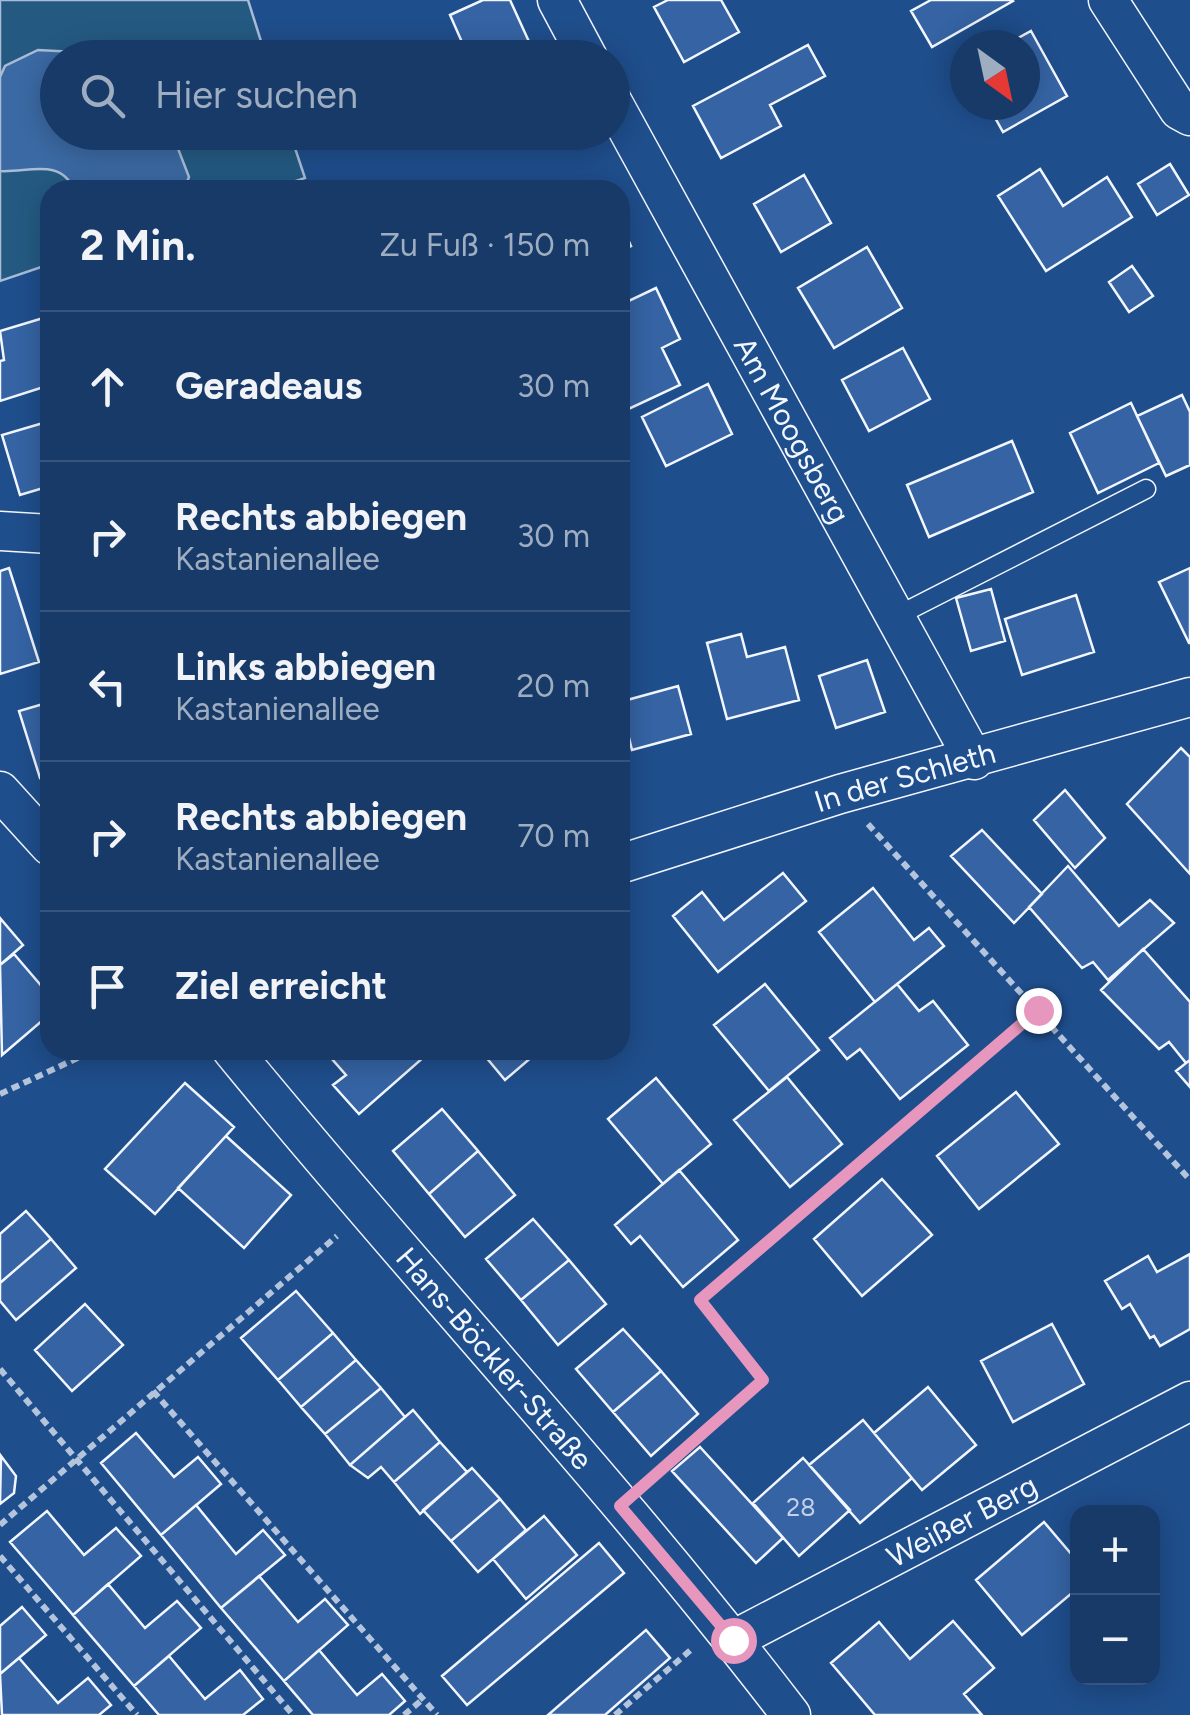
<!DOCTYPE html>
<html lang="de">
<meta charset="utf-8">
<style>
:root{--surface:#173a69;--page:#244571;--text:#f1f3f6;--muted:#9eadc0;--line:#36547d}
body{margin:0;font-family:Figtree,sans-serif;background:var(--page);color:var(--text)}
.controls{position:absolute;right:30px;bottom:30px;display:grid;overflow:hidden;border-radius:20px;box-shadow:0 5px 25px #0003}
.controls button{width:90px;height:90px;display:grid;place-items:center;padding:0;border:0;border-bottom:2px solid var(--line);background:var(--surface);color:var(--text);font:50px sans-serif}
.compass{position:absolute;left:950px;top:30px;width:90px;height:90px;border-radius:50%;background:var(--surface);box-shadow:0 5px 25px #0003;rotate:147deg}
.stop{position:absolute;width:30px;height:30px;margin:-22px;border:8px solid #e797bd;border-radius:50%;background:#fff}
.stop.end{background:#e797bd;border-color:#fff;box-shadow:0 2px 10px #0008}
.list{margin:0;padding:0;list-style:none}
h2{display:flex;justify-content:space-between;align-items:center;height:130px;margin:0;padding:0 40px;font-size:42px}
h2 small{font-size:32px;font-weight:400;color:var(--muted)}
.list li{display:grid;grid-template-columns:65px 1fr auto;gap:30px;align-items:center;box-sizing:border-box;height:150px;padding:0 40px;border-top:2px solid var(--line)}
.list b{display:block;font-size:38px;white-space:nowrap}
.list p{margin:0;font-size:32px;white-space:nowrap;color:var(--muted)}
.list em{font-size:32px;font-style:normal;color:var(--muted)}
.icon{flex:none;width:55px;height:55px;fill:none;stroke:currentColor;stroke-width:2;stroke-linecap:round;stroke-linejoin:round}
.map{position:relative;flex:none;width:1190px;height:1715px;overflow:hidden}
.search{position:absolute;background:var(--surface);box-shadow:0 5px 25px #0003;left:40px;top:40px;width:590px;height:110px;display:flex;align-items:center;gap:25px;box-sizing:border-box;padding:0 35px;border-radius:55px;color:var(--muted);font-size:38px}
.panel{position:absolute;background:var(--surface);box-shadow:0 5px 25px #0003;left:40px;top:180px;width:590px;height:880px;border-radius:30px}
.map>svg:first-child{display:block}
.green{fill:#245a82;stroke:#a8bbd7;stroke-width:2.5}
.water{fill:#3b69a3;stroke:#a8bbd7;stroke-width:2.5}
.building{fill:#3563a3;stroke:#f2f6ff;stroke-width:2.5}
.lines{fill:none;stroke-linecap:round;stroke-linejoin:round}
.lane-casing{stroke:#f2f6ff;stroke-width:21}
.street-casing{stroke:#f2f6ff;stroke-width:41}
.path{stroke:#b3c4dc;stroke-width:6;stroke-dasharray:8 5;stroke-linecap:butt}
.lane{stroke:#1f4e8c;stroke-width:18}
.street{stroke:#1f4e8c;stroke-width:38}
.route{stroke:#e797bd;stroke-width:12}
.labels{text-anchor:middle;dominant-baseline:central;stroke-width:8;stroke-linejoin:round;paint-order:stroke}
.number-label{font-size:25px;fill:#c3d1e8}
.street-label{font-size:30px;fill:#f2f6ff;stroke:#1f4e8c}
</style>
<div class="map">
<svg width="1190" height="1715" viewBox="0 0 1190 1715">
<rect width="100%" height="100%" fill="#1f4e8c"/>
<!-- green -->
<path class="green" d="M0,0H248L266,57L58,58V132L290,133L305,178L269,190H50V264L0,281Z"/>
<!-- water -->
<path class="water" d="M38,50L95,53L103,57L58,58V132L172,133L189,177L184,190H74C61,157 27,173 0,171V77L5,66Z"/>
<!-- building -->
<path class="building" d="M483,0H510L536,57L469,58L450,15Z
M668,0H721L739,32L684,62L654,7Z
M931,0H1012L1013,1L932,47L911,11Z
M1031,31L1067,96L1003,132L988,105H1025V45H1005Z
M808,45L825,76L770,105L781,126L721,158L693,106Z
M1170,164L1189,195L1157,215L1138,184Z
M1040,169L1063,206L1107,177L1132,217L1046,271L998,196Z
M804,175L831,223L781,252L754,204Z
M620,221L631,246L620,251Z
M867,247L902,308L834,348L798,288Z
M1132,266L1153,296L1129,312L1109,282Z
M656,288L680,339L662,348L680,385L620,413V305Z
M50,316V385L0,401V361L4,360L0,331Z
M903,348L930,399L869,431L842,380Z
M708,384L732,434L666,466L642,417Z
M1182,395L1190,412V465L1166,476L1137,416Z
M1131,403L1159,463L1098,493L1070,433Z
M50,421V486L20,495L2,435Z
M1012,441L1033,492L929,537L907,485Z
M9,568L39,662L0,674V571Z
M1190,568V643H1189L1159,582Z
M991,589L1005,641L971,651L956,598Z
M1076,595L1094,652L1022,675L1005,619Z
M741,634L747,657L785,647L799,700L727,719L707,643Z
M867,660L885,712L836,728L819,676Z
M678,686L691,734L632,750L620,702Z
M50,702V775L40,778L19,711Z
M1181,748L1190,757V874L1127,804Z
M1065,790L1105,838L1075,868L1034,820Z
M982,830L1042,894L1014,923L951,856Z
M1068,866L1119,926L1150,900L1174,923L1108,980L1093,962L1082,968L1029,907Z
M783,873L806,901L718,972L673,916L702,892L724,920Z
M873,888L914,940L929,928L944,946L875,1002L819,932Z
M0,918L23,945L0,965Z
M1143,949L1190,1002V1060L1186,1063L1169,1042L1159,1049L1101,990Z
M14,954L50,996V1014L2,1055L0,965Z
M765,984L819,1050L769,1091L714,1025Z
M897,984L919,1011L933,1001L968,1045L900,1099L860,1049L847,1059L830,1038Z
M324,1050H418L424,1057L359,1114L333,1085L346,1075Z
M480,1050H540L505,1080Z
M1190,1060V1087L1176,1071Z
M787,1077L842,1144L790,1187L734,1120Z
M656,1078L711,1144L663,1184L608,1119Z
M185,1083L234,1127L155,1214L105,1169Z
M1016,1092L1059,1144L979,1209L937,1156Z
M442,1109L478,1151L429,1194L393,1151Z
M226,1136L291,1195L244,1248L178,1188Z
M478,1151L515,1195L465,1237L429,1194Z
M679,1170L738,1240L683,1287L640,1236L631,1244L615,1225Z
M882,1179L932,1235L862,1296L814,1239Z
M26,1211L51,1239L0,1283V1234Z
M533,1219L569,1260L521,1300L486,1259Z
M51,1239L76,1268L16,1320L0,1301V1283Z
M1190,1254V1329L1160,1346L1154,1336L1150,1338L1130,1304L1122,1309L1105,1281L1148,1256L1157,1272Z
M569,1260L606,1304L558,1345L521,1300Z
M296,1291L333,1333L278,1380L241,1338Z
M85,1304L123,1345L72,1391L35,1350Z
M1052,1324L1084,1384L1013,1422L981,1361Z
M623,1329L661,1371L613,1412L576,1369Z
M333,1333L356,1360L301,1407L278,1380Z
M356,1360L381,1388L325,1434L301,1407Z
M661,1371L698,1414L651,1456L613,1412Z
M928,1387L976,1445L922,1490L874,1433Z
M381,1388L405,1417L350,1465L325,1434Z
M413,1410L440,1442L394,1482L381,1467L368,1478L350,1465Z
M863,1420L912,1478L860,1523L809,1465Z
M136,1433L174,1477L198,1457L221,1484L161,1535L101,1463Z
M440,1442L467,1472L420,1514L394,1482Z
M700,1447L783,1538L756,1563L672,1471Z
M1,1456L16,1476L14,1493L0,1504Z
M803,1458L850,1510L799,1556L753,1503Z
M472,1468L500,1499L451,1541L423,1510Z
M500,1499L526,1530L478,1572L451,1541Z
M196,1505L236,1554L263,1530L285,1555L221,1608L161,1535Z
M47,1511L84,1555L116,1528L141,1556L73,1615L10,1542Z
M544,1516L577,1555L526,1599L493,1559Z
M1044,1522L1078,1562V1588L1022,1635L976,1580Z
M599,1543L624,1573L467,1705L442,1676Z
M259,1576L298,1622L325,1599L348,1625L284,1681L221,1608Z
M108,1584L145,1628L177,1601L201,1628L134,1686L73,1615Z
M22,1607L46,1635L0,1674V1626Z
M953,1621L994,1668L964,1694L982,1715H875L831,1663L879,1622L910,1659Z
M646,1630L670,1658L605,1715H548Z
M319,1650L357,1695L382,1674L405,1701L389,1715H313L284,1681Z
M169,1656L205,1699L240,1670L263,1699L243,1715H159L134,1686Z
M19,1658L58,1703L88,1678L111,1705L99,1715H2L0,1674Z"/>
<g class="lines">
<defs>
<path id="lane" d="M895,617L1146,489"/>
<g id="street">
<path d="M557,0L588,58"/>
<path d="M1108,0L1179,110L1190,116"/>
<path id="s1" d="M612,101L974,760"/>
<path d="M0,531L50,534"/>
<path d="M0,791L50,846"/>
<path id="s2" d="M620,864L840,794L1190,697"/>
<path id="s3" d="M232,1050C415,1274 615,1485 791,1715"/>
<path id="s4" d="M733,1640L1190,1401"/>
</g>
</defs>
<!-- lane casing -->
<use href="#lane" class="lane-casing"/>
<!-- street casing -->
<use href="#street" class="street-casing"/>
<!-- path -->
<path class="path" d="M868,824L1190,1180
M0,1094L95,1050
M0,1369L293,1715
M153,1391L437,1715
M649,1480L763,1380L700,1300L1037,1009
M0,1525L337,1236
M0,1556L137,1715
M404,1715L423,1699
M615,1715L693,1648"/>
<!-- lane -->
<use href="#lane" class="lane"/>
<!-- street -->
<use href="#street" class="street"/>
</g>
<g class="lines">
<!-- route -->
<path class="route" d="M733,1640L620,1506L763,1380L700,1300L1038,1010"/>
</g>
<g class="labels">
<!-- number labels -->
<g class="number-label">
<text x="801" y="1507">28</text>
</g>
<!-- street labels -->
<g class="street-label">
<text stroke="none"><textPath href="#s1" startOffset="375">Am Moogsberg</textPath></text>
<text stroke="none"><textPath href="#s2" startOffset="298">In der Schleth</textPath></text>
<text stroke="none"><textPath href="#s3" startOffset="405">Hans-Böckler-Straße</textPath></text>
<text stroke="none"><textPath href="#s4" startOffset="258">Weißer Berg</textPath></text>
</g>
</g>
</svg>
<div class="controls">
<button>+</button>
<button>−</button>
</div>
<svg class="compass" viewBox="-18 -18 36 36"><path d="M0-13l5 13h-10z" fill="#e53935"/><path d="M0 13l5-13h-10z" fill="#9eadc0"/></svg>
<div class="stop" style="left:733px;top:1640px"></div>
<div class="stop end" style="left:1038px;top:1010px"></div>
<div class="search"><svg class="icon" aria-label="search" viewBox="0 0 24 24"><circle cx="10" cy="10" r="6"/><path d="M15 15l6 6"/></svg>Hier suchen</div>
<section class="panel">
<h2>2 Min.<small>Zu Fuß · 150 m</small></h2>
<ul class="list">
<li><svg class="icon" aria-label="ahead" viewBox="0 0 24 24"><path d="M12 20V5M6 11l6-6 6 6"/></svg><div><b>Geradeaus</b></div><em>30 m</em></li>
<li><svg class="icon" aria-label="right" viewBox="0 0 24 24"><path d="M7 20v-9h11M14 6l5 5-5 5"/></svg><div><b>Rechts abbiegen</b><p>Kastanienallee</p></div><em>30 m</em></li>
<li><svg class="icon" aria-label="left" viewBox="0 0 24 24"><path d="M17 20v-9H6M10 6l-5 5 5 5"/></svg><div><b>Links abbiegen</b><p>Kastanienallee</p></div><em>20 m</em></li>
<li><svg class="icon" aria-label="right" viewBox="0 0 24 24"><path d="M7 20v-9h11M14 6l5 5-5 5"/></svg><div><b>Rechts abbiegen</b><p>Kastanienallee</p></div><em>70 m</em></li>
<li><svg class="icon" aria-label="arrive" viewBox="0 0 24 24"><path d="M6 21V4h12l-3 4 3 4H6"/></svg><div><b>Ziel erreicht</b></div></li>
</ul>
</section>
</div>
